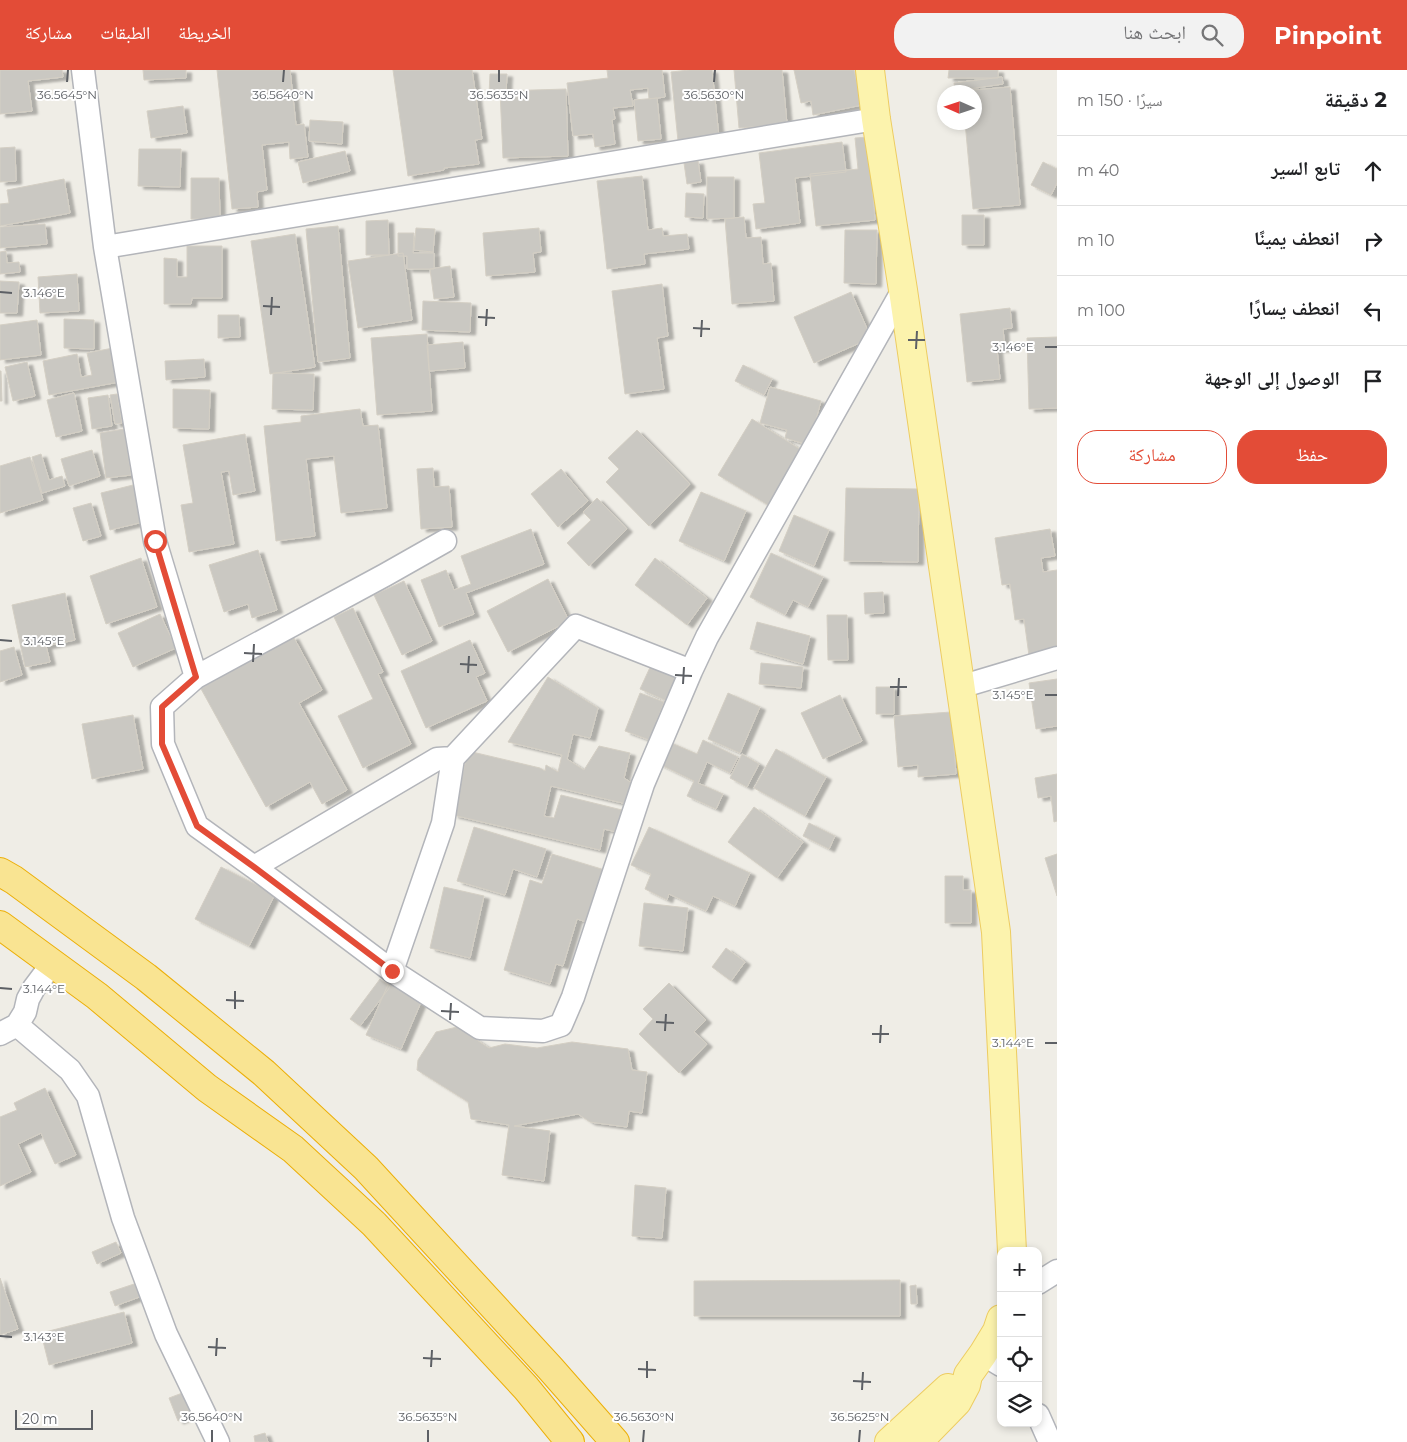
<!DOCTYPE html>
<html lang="ar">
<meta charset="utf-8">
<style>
:root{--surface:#fff;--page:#f2f2f2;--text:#202124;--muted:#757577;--line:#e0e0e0;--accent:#e34c37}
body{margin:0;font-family:Montserrat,"Noto Naskh Arabic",sans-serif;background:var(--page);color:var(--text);direction:rtl}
.controls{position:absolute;right:15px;bottom:15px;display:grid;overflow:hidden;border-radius:10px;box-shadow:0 2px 8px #0003}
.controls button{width:45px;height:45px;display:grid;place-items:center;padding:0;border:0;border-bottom:1px solid var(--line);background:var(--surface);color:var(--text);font:25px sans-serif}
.compass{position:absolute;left:937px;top:15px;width:45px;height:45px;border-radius:50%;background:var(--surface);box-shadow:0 2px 8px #0003;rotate:273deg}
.scale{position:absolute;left:15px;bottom:12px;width:78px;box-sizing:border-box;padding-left:5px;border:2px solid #5d6065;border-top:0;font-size:14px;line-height:18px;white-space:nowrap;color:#5d6065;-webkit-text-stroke:4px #fff;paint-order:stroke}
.stop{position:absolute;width:15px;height:15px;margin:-11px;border:4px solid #e34c37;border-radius:50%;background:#fff}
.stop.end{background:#e34c37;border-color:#fff;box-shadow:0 1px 5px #0008}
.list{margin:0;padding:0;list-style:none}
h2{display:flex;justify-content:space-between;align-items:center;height:65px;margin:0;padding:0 20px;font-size:21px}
h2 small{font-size:16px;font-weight:400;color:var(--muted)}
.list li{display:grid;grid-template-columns:32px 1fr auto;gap:15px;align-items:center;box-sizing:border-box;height:70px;padding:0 20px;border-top:1px solid var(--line)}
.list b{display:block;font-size:19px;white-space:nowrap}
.list em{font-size:16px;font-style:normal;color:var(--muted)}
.actions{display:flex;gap:10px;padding:15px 20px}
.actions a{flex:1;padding:11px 0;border:1px solid var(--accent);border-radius:20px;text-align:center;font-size:18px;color:var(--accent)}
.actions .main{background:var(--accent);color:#fff}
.icon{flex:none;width:28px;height:28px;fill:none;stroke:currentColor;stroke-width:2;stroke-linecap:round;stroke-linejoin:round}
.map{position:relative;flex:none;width:1057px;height:1372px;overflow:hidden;direction:ltr}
header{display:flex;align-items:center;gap:30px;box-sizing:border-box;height:70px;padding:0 25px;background:var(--accent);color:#fff}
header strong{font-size:24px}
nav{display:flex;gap:28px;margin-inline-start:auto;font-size:18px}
.search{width:350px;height:45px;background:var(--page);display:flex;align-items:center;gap:12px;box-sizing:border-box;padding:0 18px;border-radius:20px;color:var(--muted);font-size:19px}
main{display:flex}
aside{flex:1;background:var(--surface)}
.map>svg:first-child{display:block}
.building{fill:#cac8c2;stroke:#d4cfc4;filter:url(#shadow)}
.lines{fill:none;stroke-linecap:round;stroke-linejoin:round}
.street-casing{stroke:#b3b5ba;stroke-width:25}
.primary-casing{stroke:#edcc61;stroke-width:30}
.highway-casing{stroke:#ecaf08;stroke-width:30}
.street{stroke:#fff;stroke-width:22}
.primary{stroke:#fcf3ad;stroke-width:28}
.highway{stroke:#f9e492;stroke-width:28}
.route{stroke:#e34c37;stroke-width:6}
.ticks{fill:none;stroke:#5d6065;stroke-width:2}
.ticks-label{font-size:12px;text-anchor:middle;fill:#5d6065;stroke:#fff;stroke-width:4;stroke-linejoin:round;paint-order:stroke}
</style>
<header>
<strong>Pinpoint</strong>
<div class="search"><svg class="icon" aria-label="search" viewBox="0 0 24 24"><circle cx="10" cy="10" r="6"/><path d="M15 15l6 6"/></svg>ابحث هنا</div>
<nav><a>الخريطة</a><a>الطبقات</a><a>مشاركة</a></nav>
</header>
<main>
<aside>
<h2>2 دقيقة<small>سيرًا · 150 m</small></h2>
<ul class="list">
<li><svg class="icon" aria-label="ahead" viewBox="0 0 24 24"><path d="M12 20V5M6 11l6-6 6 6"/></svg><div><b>تابع السير</b></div><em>40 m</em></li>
<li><svg class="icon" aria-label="right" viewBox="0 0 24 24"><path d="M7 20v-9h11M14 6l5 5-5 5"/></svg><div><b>انعطف يمينًا</b></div><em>10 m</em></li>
<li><svg class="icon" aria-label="left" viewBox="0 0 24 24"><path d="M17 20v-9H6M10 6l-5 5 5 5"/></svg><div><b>انعطف يسارًا</b></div><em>100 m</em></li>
<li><svg class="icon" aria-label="arrive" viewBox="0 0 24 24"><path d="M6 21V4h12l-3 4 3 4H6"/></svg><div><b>الوصول إلى الوجهة</b></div></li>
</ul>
<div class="actions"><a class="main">حفظ</a><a>مشاركة</a></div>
</aside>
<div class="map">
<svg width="1057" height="1372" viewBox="0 0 1057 1372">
<defs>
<filter id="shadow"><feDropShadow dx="5.5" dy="3" stdDeviation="1" flood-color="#0004"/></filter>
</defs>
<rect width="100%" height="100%" fill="#efede6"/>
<!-- building -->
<path class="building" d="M0,0H62L63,7L28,11L32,41L0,44Z
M143,0H186V8L144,10Z
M217,0H290L296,55L304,54L308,87L290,89L289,72L262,75L267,120L257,122L258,137L232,139Z
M393,0H472L482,69L475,70L479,94L444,98V100L408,106Z
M607,0H662L665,27L649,29L648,18L630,20L633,36L613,38L615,49L612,50L615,74L595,77L593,64L573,66L567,13L608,8Z
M689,0H712L719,67L678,71L671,2Z
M734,0H782L787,54L739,58Z
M794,0H854L862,35L813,45L811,31L801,33Z
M949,0H998V8H948Z
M490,4H507L506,24H489Z
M1002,7L1003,14L955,21L954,13Z
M1010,17L1020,135L973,139L965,52H974V22L962,21Z
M566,19L568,86L503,88L500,21Z
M657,28L661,69L638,71L634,30Z
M183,36L187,63L151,68L147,41Z
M310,50L343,52L342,74L309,71Z
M868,67L875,150L816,156L810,104L858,99L855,68Z
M842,72L846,102L795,108L800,153L756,159L753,134L765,133L759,83Z
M15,77L16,111L0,112V78Z
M139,79H181L180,117L138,116Z
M345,81L350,101L303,113L298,92Z
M698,91L701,112L687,114L684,93Z
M1043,92L1057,99V113L1051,125L1031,115Z
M642,106L648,160L662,158L663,166L687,164L689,179L644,184L645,194L607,199L597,111Z
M707,107H734V148L707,149Z
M191,108H219L220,149H191Z
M64,109L70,143L0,156V134L9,133L7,120Z
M686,123L704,124L703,148L685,147Z
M962,145H984V175H962Z
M744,147L746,168L761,167L763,194L771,193L774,231L732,234L725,149Z
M388,150L389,185H366V151Z
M45,154L47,174L0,178V157Z
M338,156L350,288L318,292L306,159Z
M416,158L435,159L433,182L414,180Z
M539,158L541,182L533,183L535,202L486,206L483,163Z
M845,160H877L876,214L844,213Z
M398,163H414L413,183H434V199H407V186H398Z
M295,164L315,297L270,304L251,171Z
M187,176H222V228H192L191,234H164V188L177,189V207H187Z
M6,181L7,193L19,192L20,202L0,204V182Z
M403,183L412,250L358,258L348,191Z
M450,196L454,227L434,229L430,199Z
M77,204L79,241L40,243L38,207Z
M0,211L19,212L17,243H0Z
M662,214L668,266L657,268L664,319L625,324L612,221Z
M851,222L871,268L814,293L794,247Z
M423,231L471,233L470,262L422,260Z
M1010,238L1012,258L1003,259L1005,279H997L1000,309L967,312L960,244Z
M218,245H239L240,267L218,268Z
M64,249L94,250V279L64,278Z
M37,250L41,285L0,290V255Z
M427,264L432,341L377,345L371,268Z
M1057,267V338L1029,339L1027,268Z
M463,272L465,298L429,301L427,275Z
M113,278L119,312L49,325L43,291L77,284L81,307L92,305L87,283Z
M204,289L205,307L166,310L165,291Z
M27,292L35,326L13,331L5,297Z
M743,295L772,309L764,325L735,311Z
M0,301H1L2,331H0Z
M273,303L314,304L313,340L272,339Z
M770,317L821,331L809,375L785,368L787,360L760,353Z
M173,319L210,320L209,359L173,358Z
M74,323L82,361L56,367L47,330Z
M117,324L122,353L115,354L110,325Z
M108,325L112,356L92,359L88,328Z
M360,339L363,356L378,355L387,438L341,443L334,386L306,389L315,466L276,471L264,356L301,352V346Z
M752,349L806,383L773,438L718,405Z
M124,359L131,405L106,408L100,363Z
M637,360L690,414L649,456L606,412L619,399L608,388Z
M245,364L255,421L233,425L229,401L221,402L234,474L189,482L181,435L193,433L183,375Z
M92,380L100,406L69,416L61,389Z
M41,384L49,410L62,406L65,416L42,423L32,387Z
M30,387L43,430L0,443V396Z
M433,398L434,417L449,416L452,457L421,459L417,399Z
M561,399L588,431L558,457L531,424Z
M133,415L143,452L110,460L101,423Z
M846,418L919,419L918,492L844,491Z
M701,422L746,441L724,491L679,471Z
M597,428L627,459L589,496L567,473L591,450L583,442Z
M91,433L101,466L83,471L73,438Z
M794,445L829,460L814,496L779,481Z
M531,459L544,494L466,523L474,544L439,557L421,510L446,500L454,520L471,514L461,486Z
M1050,459L1055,486L1041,488L1043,502L1057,500V589L1030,593L1024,549L1015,550L1010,514L1002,515L995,468Z
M258,480L277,540L252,548L248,534L224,542L209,495Z
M771,483L823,507L808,537L793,530L785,545L750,527Z
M141,488L157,537L106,554L90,506Z
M655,488L707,528L687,555L635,515Z
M548,509L569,551L508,582L487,541Z
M404,511L432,571L402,585L374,525Z
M883,522L884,543L865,544L864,523Z
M65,523L75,570L46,576L50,592L25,597L12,535Z
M353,538L383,602L378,604L411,674L363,698L338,646L373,629L334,547Z
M160,544L176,578L133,597L118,563Z
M827,545H847L848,590H828Z
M757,552L810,566L803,594L750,579Z
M293,566L322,620L299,633L347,720L322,734L310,712L266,737L200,617Z
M470,570L485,603L476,607L487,631L426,658L401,601Z
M14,577L22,605L0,612V581Z
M652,593L681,606L669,632L640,619Z
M761,593L803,597L801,618L759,614Z
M548,607L598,638L590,668L573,664L567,689L584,700L599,676L630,683L624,708L635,715L631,735L551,716L544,746L554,748L561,725L626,741L621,763L604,759L600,780L453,745L468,681L540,698L545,701L546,695L558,702L562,685L508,672Z
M1057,609V656L1036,659L1029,613Z
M876,617H894V644H876Z
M640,623L664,632L656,652L662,654L655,672L625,661Z
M728,623L760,637L740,683L708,669Z
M840,625L862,671L823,689L801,643Z
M951,642L956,704L918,707V695L898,697L894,646Z
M133,645L143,699L92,709L82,654Z
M703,670L738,687L730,703L707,692L698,713L723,724L716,739L687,726L694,711L657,693L667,671L697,684Z
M776,679L826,707L805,746L754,718Z
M742,684L759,694L747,717L730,708Z
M1057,704V751L1054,752L1051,726L1038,728L1035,708Z
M754,737L803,772L777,808L728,772Z
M809,753L835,766L829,779L803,766Z
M474,757L546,779L537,807L513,799L505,825L457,811Z
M649,757L750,803L735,836L713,826L706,841L669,824L667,830L645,819L651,804L631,795Z
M552,784L608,801L593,854L577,849L563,896L556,894L550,914L504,900L530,810L542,814Z
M1057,784V826L1045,788Z
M221,797L275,824L249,876L195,849Z
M945,806H963V820H971V853H945Z
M444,817L484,826L470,888L430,878Z
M644,833L688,838L683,881L639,876Z
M726,878L745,892L731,911L712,897Z
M380,909L390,917L360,956L350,949Z
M390,910L424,925L401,979L366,965Z
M669,913L706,950L694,962L707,974L679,1003L639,964L653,949L643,939Z
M457,957L489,978L505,974L537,978L572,972L628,979L632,1000L647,1002L642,1043L629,1041L627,1057L590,1052L578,1044L514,1056L550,1061L544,1111L502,1105L509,1055L471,1049L468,1032L417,1000L418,990L436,962Z
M45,1018L76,1085L55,1094L41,1063L18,1074L31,1102L0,1116V1047L17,1040L14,1033Z
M635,1115L666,1118L662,1168L632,1166Z
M116,1172L121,1183L97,1194L92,1182Z
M0,1208L18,1259L0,1265Z
M900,1210V1246H694V1211Z
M137,1213L142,1226L115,1236L110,1222Z
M916,1215L917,1234H911L910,1216Z
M124,1242L132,1273L49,1295L41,1263Z
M185,1322L193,1345L178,1351L169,1328Z
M265,1363L268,1372H255L254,1366Z"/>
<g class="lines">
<defs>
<path id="street" d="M83,0L105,177
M445,471L385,505L196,607L162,637L163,674L197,756L254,797L392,901L480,958L543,961L561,955L573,927L643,714L691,601L707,567L903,220
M196,607L155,471L105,177L876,49
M960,617L1057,588
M254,797L437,689L453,688
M392,901L443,753L453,688L576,556L691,601
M17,955L70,1000L88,1026L123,1148L166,1264L218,1372
M0,964L17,955L25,942L28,929L34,918L52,894
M1038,1213L1057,1201
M983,1284L1001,1295
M1038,1345L1050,1372"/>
<path id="primary" d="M870,0L876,49L903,220L996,862L1012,1181
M889,1372L948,1318
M918,1372L957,1332L966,1315L968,1305L983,1284L997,1261L1001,1249"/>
<path id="highway" d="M0,802L14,810L146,907L264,1003L366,1098L550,1298L615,1372
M0,855L97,926L207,1018L293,1079L374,1154L526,1318L570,1372"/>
</defs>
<!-- street casing -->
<use href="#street" class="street-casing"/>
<!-- primary casing -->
<use href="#primary" class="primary-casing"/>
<!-- highway casing -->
<use href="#highway" class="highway-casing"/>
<!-- street -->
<use href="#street" class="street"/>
<!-- primary -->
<use href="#primary" class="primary"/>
<!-- highway -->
<use href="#highway" class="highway"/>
</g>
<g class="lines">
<!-- route -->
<path class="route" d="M155,471L196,607L162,637V674L197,756L254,797L392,901"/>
</g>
<!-- ticks -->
<path class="ticks" d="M67,12L68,0M283,12L284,0M499,12V0M714,12L715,0M0,222L12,223M263,236L280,237M271,245L272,227M478,247L495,248M486,256L487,239M693,258L710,259M701,267L702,250M908,270H925M1045,277H1057M916,279L917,261M0,570L12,571M244,583L262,584M253,592L254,574M460,594L477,595M468,603L469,586M675,605L692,606M683,614L684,597M890,617H907M1045,625H1057M898,626L899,608M0,918L12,919M226,930L244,931M235,939V921M441,941L459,942M450,950L451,933M656,952L674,953M665,961L666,944M872,964H889M880,973L881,955M1045,973H1057M0,1266L12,1267M208,1277L226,1278M216,1286L217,1268M423,1288L441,1289M431,1297L432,1280M638,1299L656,1300M647,1308V1291M853,1311L871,1312M862,1320L863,1302M212,1372V1360M428,1372V1360M643,1372L644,1360M859,1372L860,1360"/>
<g class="ticks-label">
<text x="67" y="29">36.5645°N</text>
<text x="283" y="29">36.5640°N</text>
<text x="499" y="29">36.5635°N</text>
<text x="714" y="29">36.5630°N</text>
<text x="44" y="227">3.146°E</text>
<text x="1013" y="281">3.146°E</text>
<text x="44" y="575">3.145°E</text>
<text x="1013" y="629">3.145°E</text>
<text x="44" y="923">3.144°E</text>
<text x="1013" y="977">3.144°E</text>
<text x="44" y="1271">3.143°E</text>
<text x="212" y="1351">36.5640°N</text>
<text x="428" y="1351">36.5635°N</text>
<text x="644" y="1351">36.5630°N</text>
<text x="860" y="1351">36.5625°N</text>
</g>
</svg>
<div class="controls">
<button>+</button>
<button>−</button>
<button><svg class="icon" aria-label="locate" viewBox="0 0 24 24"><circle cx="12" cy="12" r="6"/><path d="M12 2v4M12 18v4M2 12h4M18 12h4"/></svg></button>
<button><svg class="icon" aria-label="layers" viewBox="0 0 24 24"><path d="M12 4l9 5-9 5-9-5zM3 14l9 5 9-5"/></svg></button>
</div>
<svg class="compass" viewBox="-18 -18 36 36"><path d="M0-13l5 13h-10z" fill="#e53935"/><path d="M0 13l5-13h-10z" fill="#757577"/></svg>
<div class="scale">20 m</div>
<div class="stop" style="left:155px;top:471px"></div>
<div class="stop end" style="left:392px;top:901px"></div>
</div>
</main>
